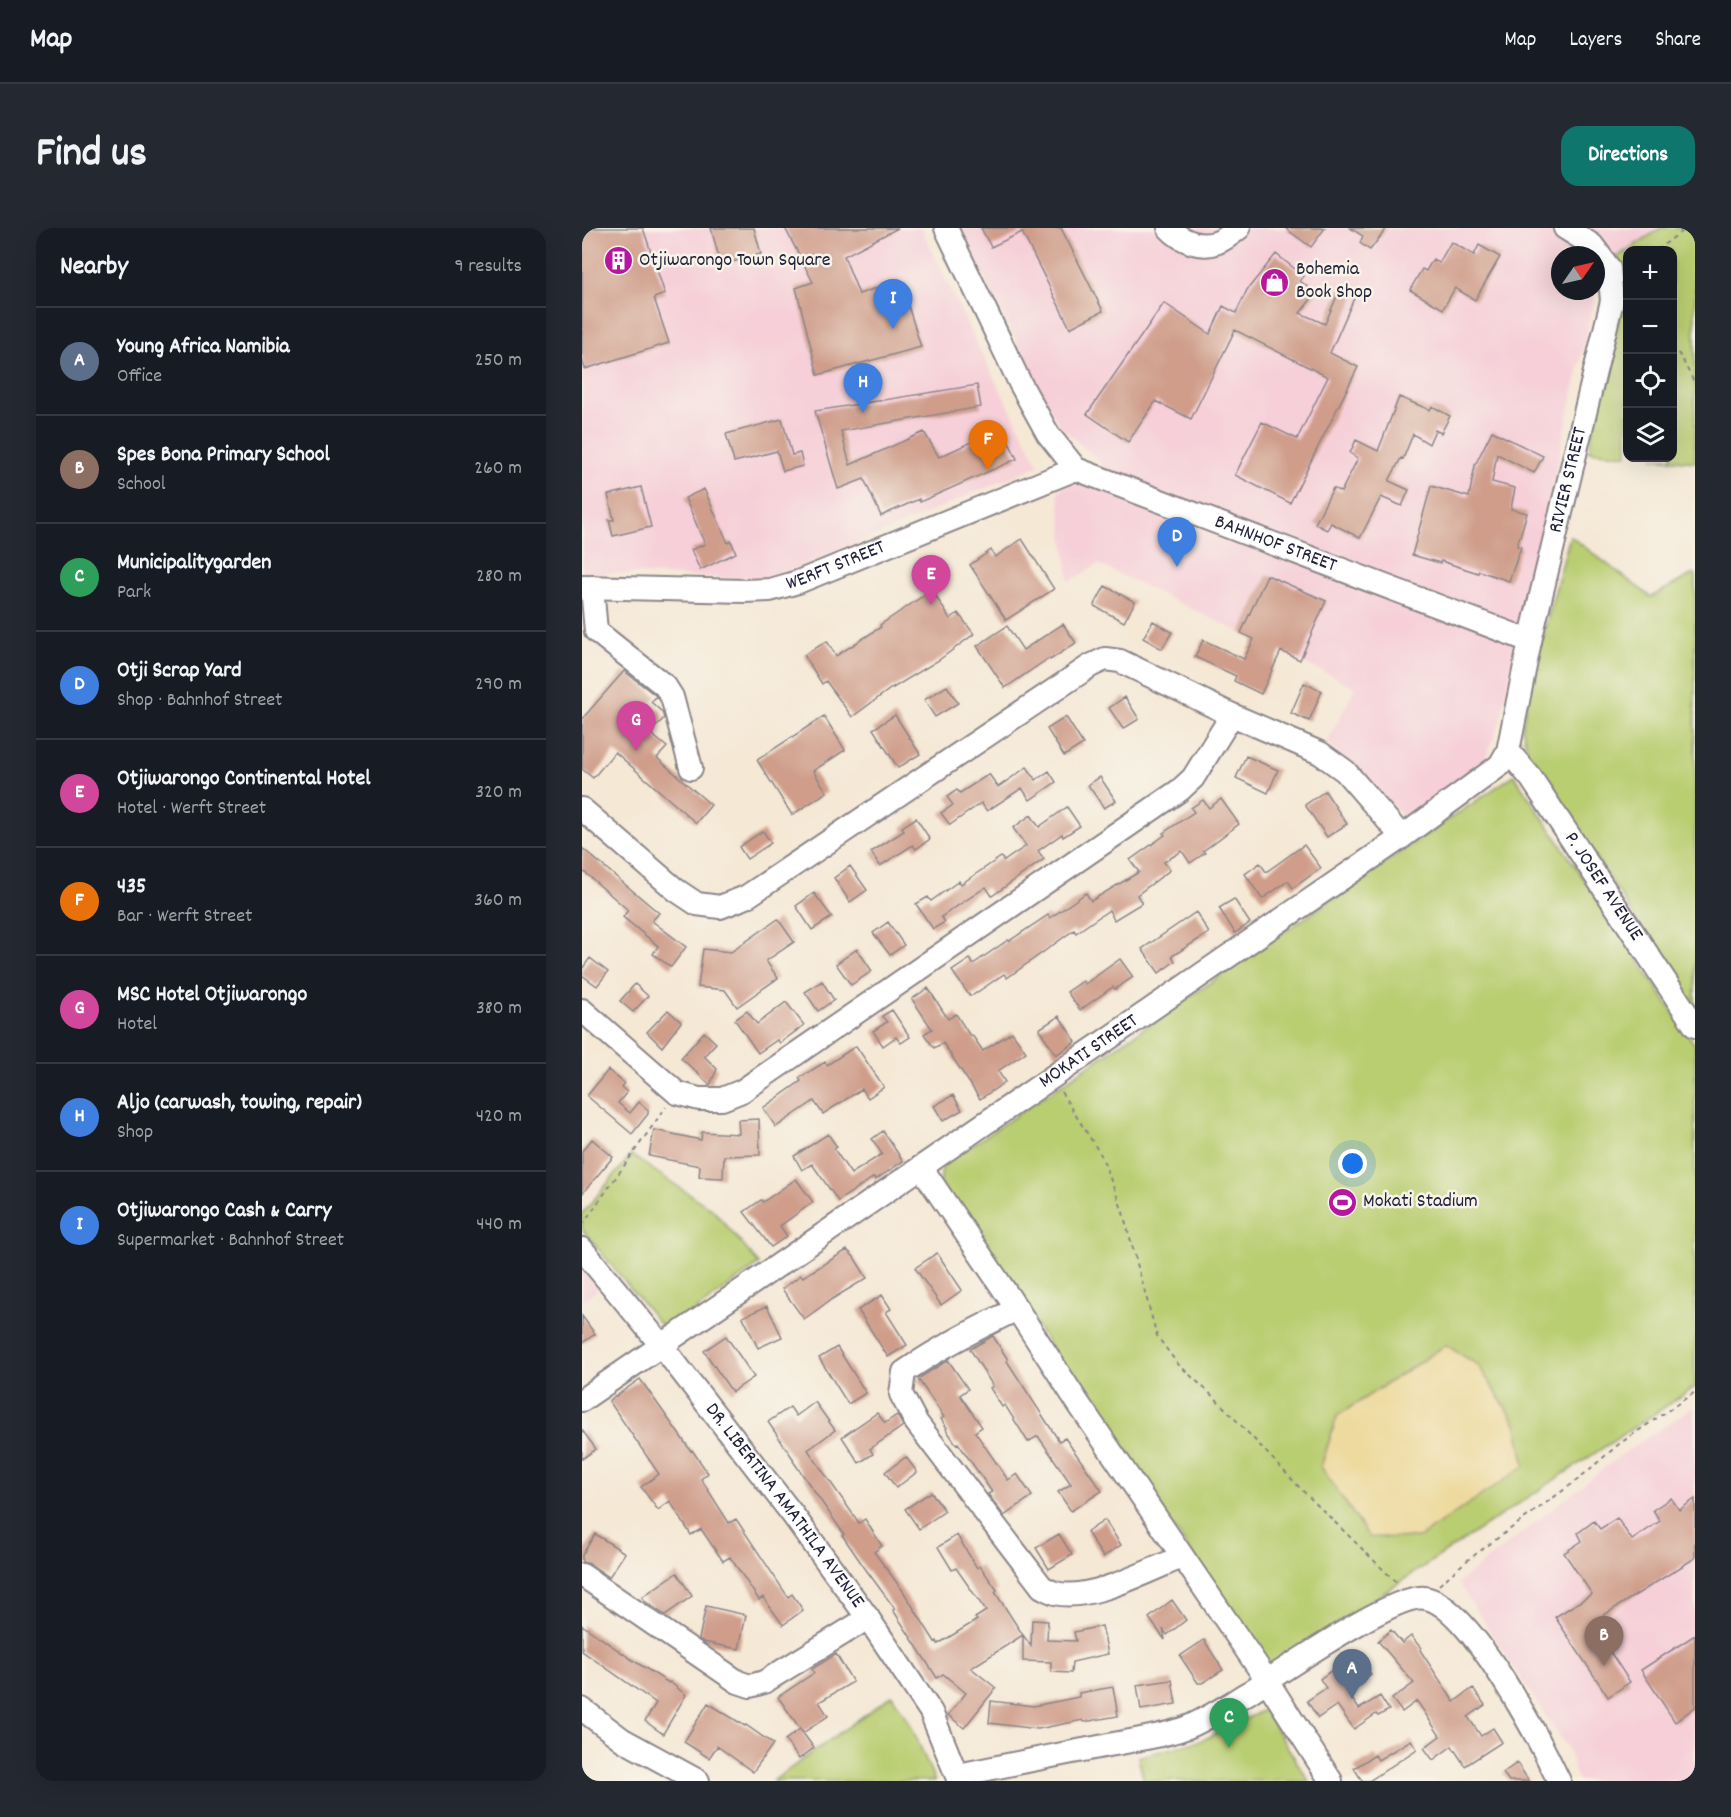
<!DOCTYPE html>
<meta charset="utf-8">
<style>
:root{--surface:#171b24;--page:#242831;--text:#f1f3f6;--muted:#9ea1a6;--line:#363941;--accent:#0f766e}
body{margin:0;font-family:Dekko,sans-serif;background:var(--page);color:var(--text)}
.controls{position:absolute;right:18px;top:18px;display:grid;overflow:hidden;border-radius:12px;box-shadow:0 6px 24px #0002}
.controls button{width:54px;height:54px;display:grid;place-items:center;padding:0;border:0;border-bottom:2px solid var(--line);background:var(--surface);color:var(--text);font:30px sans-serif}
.compass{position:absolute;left:969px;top:18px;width:54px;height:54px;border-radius:50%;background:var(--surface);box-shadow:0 6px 24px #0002;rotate:56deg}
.you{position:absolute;left:771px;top:936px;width:21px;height:21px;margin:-15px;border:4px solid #fff;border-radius:50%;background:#1a73e8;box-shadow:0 0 0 9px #1a73e833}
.badge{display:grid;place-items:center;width:39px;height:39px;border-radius:50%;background:var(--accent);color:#fff;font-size:20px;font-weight:700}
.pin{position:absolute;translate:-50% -50px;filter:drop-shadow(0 2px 3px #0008)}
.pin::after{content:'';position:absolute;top:32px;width:21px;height:18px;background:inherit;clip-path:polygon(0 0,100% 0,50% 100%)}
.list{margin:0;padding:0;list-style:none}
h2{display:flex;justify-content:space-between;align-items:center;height:78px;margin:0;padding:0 24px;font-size:26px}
h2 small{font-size:20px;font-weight:400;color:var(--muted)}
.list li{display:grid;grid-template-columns:39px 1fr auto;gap:18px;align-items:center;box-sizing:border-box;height:108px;padding:0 24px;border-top:2px solid var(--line)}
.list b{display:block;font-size:22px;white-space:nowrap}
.list p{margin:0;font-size:20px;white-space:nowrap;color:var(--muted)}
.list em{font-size:20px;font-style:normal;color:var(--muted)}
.icon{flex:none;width:33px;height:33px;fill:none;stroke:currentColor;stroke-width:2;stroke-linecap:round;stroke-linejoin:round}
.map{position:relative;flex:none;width:1113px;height:1553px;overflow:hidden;border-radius:18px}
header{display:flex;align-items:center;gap:36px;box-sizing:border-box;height:84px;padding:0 30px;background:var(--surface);border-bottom:2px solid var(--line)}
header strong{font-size:28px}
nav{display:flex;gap:33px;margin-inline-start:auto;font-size:21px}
.intro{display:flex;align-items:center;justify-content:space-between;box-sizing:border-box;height:144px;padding:0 36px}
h1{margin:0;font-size:42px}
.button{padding:15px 27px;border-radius:18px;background:var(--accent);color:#fff;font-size:21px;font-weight:700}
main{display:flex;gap:36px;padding:0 36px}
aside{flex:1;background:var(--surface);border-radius:18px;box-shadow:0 6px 24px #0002}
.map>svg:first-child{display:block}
.built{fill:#f6cfd8}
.green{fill:#b9cd71;stroke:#6e7856;stroke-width:1.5}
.sand{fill:#eeda9e;stroke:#887e6c;stroke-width:1.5}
.building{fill:#cf9d8a}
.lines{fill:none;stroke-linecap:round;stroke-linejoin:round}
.minor-casing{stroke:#8c8588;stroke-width:26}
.path{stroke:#8c8588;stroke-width:2;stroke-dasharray:4.5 4.5;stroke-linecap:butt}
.minor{stroke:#fff;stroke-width:22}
.labels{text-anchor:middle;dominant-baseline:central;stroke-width:5;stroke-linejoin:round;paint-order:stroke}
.poi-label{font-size:20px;fill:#22223b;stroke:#f7f3e8;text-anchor:start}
.street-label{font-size:20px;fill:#22223b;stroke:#f7f3e8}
</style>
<header>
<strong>Map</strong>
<nav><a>Map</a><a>Layers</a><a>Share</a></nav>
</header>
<div class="intro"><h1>Find us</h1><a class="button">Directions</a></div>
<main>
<aside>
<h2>Nearby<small>9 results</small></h2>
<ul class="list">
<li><span class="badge" style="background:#5c6f8a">A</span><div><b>Young Africa Namibia</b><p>Office</p></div><em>250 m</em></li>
<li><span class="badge" style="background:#8d6e63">B</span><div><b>Spes Bona Primary School</b><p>School</p></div><em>260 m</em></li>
<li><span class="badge" style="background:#2e9e5b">C</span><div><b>Municipalitygarden</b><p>Park</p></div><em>280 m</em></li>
<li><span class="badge" style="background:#3f7fe0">D</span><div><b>Otji Scrap Yard</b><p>Shop · Bahnhof Street</p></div><em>290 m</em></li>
<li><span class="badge" style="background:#d1479c">E</span><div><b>Otjiwarongo Continental Hotel</b><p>Hotel · Werft Street</p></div><em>320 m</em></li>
<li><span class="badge" style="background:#e8710a">F</span><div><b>435</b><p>Bar · Werft Street</p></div><em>360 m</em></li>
<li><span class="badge" style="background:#d1479c">G</span><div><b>MSC Hotel Otjiwarongo</b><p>Hotel</p></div><em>380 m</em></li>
<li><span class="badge" style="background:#3f7fe0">H</span><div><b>Aljo (carwash, towing, repair)</b><p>Shop</p></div><em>420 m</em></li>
<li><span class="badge" style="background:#3f7fe0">I</span><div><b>Otjiwarongo Cash &amp; Carry</b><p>Supermarket · Bahnhof Street</p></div><em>440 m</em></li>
</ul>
</aside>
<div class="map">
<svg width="1113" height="1553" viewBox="0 0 1113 1553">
<rect width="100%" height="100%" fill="#f7f3e8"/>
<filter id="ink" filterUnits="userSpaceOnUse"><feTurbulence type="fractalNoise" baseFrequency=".0167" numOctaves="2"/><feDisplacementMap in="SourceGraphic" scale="12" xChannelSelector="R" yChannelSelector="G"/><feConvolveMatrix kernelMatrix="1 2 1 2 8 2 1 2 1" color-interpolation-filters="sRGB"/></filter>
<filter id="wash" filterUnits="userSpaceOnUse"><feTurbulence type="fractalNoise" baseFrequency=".008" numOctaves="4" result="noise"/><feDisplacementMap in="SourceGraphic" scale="24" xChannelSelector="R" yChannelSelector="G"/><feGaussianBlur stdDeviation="1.35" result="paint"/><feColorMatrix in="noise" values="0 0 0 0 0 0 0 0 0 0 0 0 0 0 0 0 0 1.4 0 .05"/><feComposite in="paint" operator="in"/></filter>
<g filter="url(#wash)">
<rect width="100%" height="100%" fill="#f5e8d5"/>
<!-- built -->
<path class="built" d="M0,0H339L408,142L457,237L190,352L33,345L0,346Z
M376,0H1079L1014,41V27H978V63H1014L928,446L918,495L903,532L823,590L745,515L773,459L516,336L487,354L476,263L520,236L477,197Z
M0,1037L18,1060L0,1073Z
M1113,1178V1553H996L986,1521L876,1355L1039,1227Z"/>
<!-- green -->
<path class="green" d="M1079,0H1113V234L1071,230H1090V22H1046L1045,227L1007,223L1035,78L1042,51L1033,30Z
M988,308L1069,369L1113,345V781L946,526L940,499L949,451Z
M932,547L1113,817V1159L688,1440L358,957L360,938Z
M49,927L131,982L177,1036L84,1104L0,1001V986Z
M310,1467L329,1497L353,1553H191Z
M682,1482L727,1553H562L556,1529L621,1512Z"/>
<!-- sand -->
<path class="sand" d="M864,1117L896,1137L934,1195L943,1238L836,1310L787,1309L739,1239L755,1188Z"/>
<g id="blocks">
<!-- building -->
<path class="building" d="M0,0H61L83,66L72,70L87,115L3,141L0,131Z
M129,0H172L179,26L139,37Z
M203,0H316L262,28L277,66L318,52L339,119L236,147L214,60L231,54Z
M399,0H479L521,83L488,100L440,4L409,19Z
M703,0H743L729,19Z
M768,0H805L788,22L778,15L781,8Z
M869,14L892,27L897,17L918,29L893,72L873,60L861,81L828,62L840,41L844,43L851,31L857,35Z
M694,26L722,48L718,53L734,65L718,85L743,96L758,61L773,68L748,125L776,139L708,275L653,247L680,194L715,211L746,149L653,102L609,191L574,173L546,214L505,186L582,75L628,106L641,78L654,85L665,62Z
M395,157L399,179L259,203L268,237L342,204L357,229L420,200L435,231L338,274L337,271L299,288L282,251L256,261L233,183Z
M817,169L848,182L850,178L868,188L859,205L853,202L847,216L831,206L821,231L819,230L807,253L827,262L820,278L799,269L778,310L749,295L745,302L733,296L751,260L759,264L776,230L768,225L774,212L796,223Z
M200,191L210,227L218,225L221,238L201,243L195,223L152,234L144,206Z
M910,203L961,228L952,245L915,226L910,254L933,260L929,281L945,285L935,318L939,319L927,353L897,343L896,345L859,333L858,335L830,327L849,258L887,269L893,237Z
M59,259L69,299L31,308L27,292H32L26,267Z
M122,261L146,315L149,313L154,325L118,342L109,322L123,316L103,270Z
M440,311L472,361L424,392L388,337L409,322L413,329Z
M685,347L744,373L718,432L699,423L679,466L652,453L654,448L613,429L621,412L662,431L672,411L659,405Z
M523,358L553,374L542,394L512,378Z
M350,362L368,391L376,385L392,406L357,432L311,460V459L270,489L244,453L240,456L222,427L245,413L254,428L299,399L298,397Z
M571,393L590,404L580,421L561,410Z
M481,396L494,415L468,432L467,430L423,460L395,418L425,398L441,422Z
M42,443L73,467L74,469L69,474L80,484L82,490L68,505L85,519L75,530L129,577L114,595L33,524L11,550L0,541V491Z
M722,455L740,463L727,493L709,485Z
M365,458L376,475L353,489L342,472Z
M543,469L557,491L541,501L527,480Z
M313,487L338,526L316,540L291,501Z
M242,488L263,522L231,543L245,564L210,587L175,532Z
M484,489L501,516L482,528L465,501Z
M664,528L696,542L686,565L654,550Z
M445,539L454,552L467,543L474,554L448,572L440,560L405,583L399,575L368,597L359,585L371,577L365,569L375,562L378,565L407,546L416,559Z
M518,549L534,573L522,580L506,557Z
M743,563L765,596L745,609L723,577Z
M639,571L657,596L621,623L623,625L608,635L600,623L582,634L588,642L555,667L560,675L532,692L527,682L494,705L492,702L425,750L422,746L391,767H387L370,743L388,731L391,736L426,712L427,713L466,687L468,690L504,665L509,673L557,644L548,632L583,607L581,605L612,584L609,580L621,572L627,580Z
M485,579L498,598L481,609L480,606L456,623L462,631L410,668L404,659L359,689L363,694L351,701L334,676L346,669L349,673L377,653L379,656L419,629L422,633L444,618L431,600L449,587L457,599Z
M334,590L348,611L334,621L331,617L298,638L289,624L322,603L320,599Z
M181,603L189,615L165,631L157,619Z
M722,617L739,640L711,660L706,653L680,671L663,646L678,635L684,644Z
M0,620L77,685L70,693L104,719L89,739L71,726L76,718L41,689L46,682L0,642Z
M268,638L285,662L268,674L252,650Z
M232,665L250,689L230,702L214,678Z
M652,671L668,695L653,705L637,680Z
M614,684L627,705L590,728L593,733L577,745L560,721Z
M196,691L212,714L184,733L196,750L155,779L143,762L116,759L121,721L149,724Z
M306,694L322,717L308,727L291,705Z
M275,721L290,743L269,757L254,736Z
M8,730L26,744L15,758L0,747V741Z
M538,731L551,749L533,761L531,759L498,782L485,764L501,753L503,756Z
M240,753L252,772L236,783L223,764Z
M53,756L66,768L51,784L38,773Z
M346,760L366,791L374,786L388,808L390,807L401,823L430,804L444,824L416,843L423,854L398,871L361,815L352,820L342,806L350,801L330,771Z
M204,774L222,797L198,815L195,812L176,825L153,792L165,783L175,796Z
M86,782L99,794L80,819L65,804Z
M310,782L328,809L319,815L314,809L301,818L291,803L305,794L300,788Z
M477,788L494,814L474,827L457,801Z
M122,804L134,815L122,828L135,841L128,857L99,830Z
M274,818L302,859L286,870L280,861L241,886L232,873L194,899L181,880L219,853L217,850L243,834L245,837Z
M26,842L42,855L39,859L45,864L36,875L48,885L57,874L66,882V886L50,906L5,868Z
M371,867L380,882L361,893L352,878Z
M177,891L178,927L142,928L141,950L117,949L118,938L67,928L72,902L119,912L120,904L157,906L156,892Z
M301,903L321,933L293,952L292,949L256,973L230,936L220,942L212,928L246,906L255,919L252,921L269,946L300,926L290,911Z
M10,911L31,929L0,966V923Z
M214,951L231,974L198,998L205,1008L189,1019L162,984L179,972L181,974Z
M265,1022L272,1029L285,1050L250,1071L222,1091L200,1061L219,1047L221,1049Z
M355,1025L380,1062L359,1077L333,1040Z
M300,1067L309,1081L304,1084L325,1117L306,1129L276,1082Z
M185,1078L200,1109L176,1120L161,1089Z
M0,1088L13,1106L0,1115Z
M144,1108L172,1149L150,1164L122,1123Z
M411,1108L426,1132L425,1133L477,1213L483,1210L520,1263L489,1283L476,1264L489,1256L456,1208L446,1214L423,1177L420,1179L408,1160L411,1158L388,1121Z
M255,1119L284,1165L266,1176L237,1130Z
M366,1132L386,1161L378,1167L400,1199L393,1204L426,1252L435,1246L450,1268L422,1288L406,1266L410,1264L376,1215L374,1216L364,1201L365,1200L359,1191L362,1189L336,1151Z
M58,1151L109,1223L110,1222L126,1245L119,1251L147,1295L154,1291L206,1369L210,1366L221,1382L201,1397L181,1369L177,1372L148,1329L141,1333L119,1301L109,1307L88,1273L76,1282L59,1259L77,1246L27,1173Z
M233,1174L253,1202L226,1222L277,1295L283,1291L300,1318L292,1324L321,1363L353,1414L355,1413L356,1416L395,1392L393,1390L404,1383L374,1340L370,1342L356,1319L375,1307L395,1340L398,1338L415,1362L413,1364L441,1407L389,1440L414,1460L382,1500L366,1487L384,1465L361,1446L355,1450L311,1382L313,1381L282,1339L260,1307L262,1306L211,1233L212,1232L186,1194L208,1179L214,1188Z
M295,1185L303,1195L315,1187L321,1198L288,1221L291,1226L277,1235L260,1209Z
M0,1202L14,1221L0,1231Z
M324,1229L335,1244L314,1260L303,1244Z
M349,1264L363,1283L337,1301L323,1281Z
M1089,1270L1097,1282L1113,1271V1330L1009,1395L1048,1454L1026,1469L973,1389L1010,1366L982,1325L1000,1313L996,1305L1012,1293L1018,1301L1035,1290L1050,1312L1078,1293L1071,1282Z
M523,1292L539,1317L521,1329L505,1304Z
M13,1306L43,1325L27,1349L8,1336L0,1334V1327Z
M477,1306L490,1327L467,1341L454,1320Z
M95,1345L110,1368L83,1387L64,1374L60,1369Z
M590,1372L604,1392L585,1407L581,1401L583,1412L567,1390Z
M124,1378L164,1387L157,1421L121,1414L117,1411Z
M450,1392L466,1393L465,1412L494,1413L492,1404L520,1398L526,1426L490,1434L489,1445L469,1444V1434L441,1433V1407L449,1418Z
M0,1397L49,1431L87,1455L88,1454L104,1467L81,1506L63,1493L74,1475L0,1423Z
M809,1402L820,1415L829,1408L839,1420L838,1422L872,1474L891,1460L903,1477L886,1489L899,1508L911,1500L920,1514L883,1538L870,1518L851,1532L842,1520L858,1508L835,1473L820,1484L810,1471L832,1455L796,1413Z
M1113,1407V1479L1093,1494L1059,1442Z
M622,1412L641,1442L620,1455H616L598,1428Z
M773,1425L789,1446L765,1464L777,1481L798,1468L807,1482L796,1488L794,1486L772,1501L755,1477L736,1490L725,1473L744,1460L738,1451Z
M254,1426L271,1454L237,1474L246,1488L221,1505L196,1469L232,1445L230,1441Z
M590,1452L594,1476L559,1482L555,1457Z
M531,1459L536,1488L502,1494L501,1492L456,1501L407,1495L409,1473L452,1478L497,1469V1465Z
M126,1475L163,1498L164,1497L191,1516L171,1544L135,1518L127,1530L102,1514Z
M218,1501L232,1520L217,1531L203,1512Z
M829,1512L835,1521L787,1553H780L772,1540L793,1527L796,1532Z
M935,1535L947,1553H927L921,1545Z"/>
</g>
</g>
<g filter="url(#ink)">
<use href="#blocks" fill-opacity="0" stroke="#8c8588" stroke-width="1.5"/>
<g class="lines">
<defs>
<g id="minor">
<path id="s1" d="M364,0L438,155L466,206L494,241L948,413"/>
<path d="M587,0C599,13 619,21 636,14C644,11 651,5 657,0"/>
<path id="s2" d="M0,359L162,363L188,362L216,354L494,241"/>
<path d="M10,359L14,403L83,458L90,469L109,540"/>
<path id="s3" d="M926,523L949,550L1113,798"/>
<path d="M0,581L94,662L115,676L138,679L164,669L508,438L523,431L538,433L650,487L738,525L763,543L820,609"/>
<path d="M0,782L95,865L117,871H140L160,863L598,562L611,550L650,487"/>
<path d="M339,939L435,1081L496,1175L680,1445L749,1553"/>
<path id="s4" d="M0,1021L80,1118L211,1287L286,1390L349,1484L377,1553"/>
<path d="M435,1081C396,1100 358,1119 322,1144L319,1166L334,1194L460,1359C464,1361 469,1364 473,1365C508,1374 567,1342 600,1329"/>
<path id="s5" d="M0,1172L820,609L918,537L926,523L948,413L1030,73L1027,40L1010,17L983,0"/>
<path d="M0,1347L156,1454L168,1458L182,1454L286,1390"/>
<path d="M0,1481L41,1512L116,1553"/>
<path d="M376,1547C425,1537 474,1527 522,1518C550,1512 580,1509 606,1499C627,1490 646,1477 666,1465C697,1446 813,1364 843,1370C888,1377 958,1513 977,1553"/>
</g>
</defs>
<!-- minor casing -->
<use href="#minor" class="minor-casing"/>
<!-- path -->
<path class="path" d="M1075,22L1104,0
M1090,118L1099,129L1113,156
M479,864L519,927L540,981L575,1108L595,1135L635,1172L720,1262L817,1357
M0,997L84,879
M857,1357L883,1334L994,1253L1037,1216L1113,1164"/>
<!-- minor -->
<use href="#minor" class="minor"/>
</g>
</g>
<!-- icons -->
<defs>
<symbol id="building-disc" viewBox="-11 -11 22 22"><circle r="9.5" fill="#b5179e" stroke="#f7f3e8"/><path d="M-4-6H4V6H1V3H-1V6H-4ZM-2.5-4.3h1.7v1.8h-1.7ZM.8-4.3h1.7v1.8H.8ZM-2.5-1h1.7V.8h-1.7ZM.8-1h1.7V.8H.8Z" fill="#fff"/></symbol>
<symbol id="shop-disc" viewBox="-11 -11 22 22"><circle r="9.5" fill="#b5179e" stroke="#f7f3e8"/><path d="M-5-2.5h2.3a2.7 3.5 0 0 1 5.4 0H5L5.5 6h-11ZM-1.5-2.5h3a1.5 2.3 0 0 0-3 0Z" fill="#fff"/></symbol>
<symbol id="stadium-disc" viewBox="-11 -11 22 22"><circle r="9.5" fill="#b5179e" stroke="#f7f3e8"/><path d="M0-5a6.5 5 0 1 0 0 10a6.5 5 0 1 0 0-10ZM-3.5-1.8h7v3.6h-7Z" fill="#fff"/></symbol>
</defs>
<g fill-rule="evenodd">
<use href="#building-disc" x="20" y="16" width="33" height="33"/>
<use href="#shop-disc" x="676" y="38" width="33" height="33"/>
<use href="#stadium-disc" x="744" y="958" width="33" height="33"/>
</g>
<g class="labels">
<!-- poi labels -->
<g class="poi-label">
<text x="57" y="33">Otjiwarongo Town Square</text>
<text x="714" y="42">Bohemia<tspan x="714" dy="23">Book Shop</tspan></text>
<text x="781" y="974">Mokati Stadium</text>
</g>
<!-- street labels -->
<g class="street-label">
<text stroke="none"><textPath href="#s5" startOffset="1410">RIVIER STREET</textPath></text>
<text stroke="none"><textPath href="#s1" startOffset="488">BAHNHOF STREET</textPath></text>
<text stroke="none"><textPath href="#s2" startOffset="258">WERFT STREET</textPath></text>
<text stroke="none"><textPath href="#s3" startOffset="166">P. JOSEF AVENUE</textPath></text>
<text stroke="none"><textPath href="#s5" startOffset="615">MOKATI STREET</textPath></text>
<text stroke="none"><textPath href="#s4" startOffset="327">DR. LIBERTINA AMATHILA AVENUE</textPath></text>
</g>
</g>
</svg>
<div class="controls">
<button>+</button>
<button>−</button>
<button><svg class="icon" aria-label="locate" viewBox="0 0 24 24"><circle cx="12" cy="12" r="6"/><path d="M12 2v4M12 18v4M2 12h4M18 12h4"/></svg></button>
<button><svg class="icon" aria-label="layers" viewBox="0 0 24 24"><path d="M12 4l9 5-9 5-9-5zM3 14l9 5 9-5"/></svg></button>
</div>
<svg class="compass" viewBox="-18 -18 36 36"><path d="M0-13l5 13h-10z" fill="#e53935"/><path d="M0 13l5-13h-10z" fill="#9ea1a6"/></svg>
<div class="you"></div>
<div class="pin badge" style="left:770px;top:1471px;background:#5c6f8a">A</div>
<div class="pin badge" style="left:1022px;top:1438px;background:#8d6e63">B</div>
<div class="pin badge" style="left:647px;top:1520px;background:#2e9e5b">C</div>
<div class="pin badge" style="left:595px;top:339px;background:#3f7fe0">D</div>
<div class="pin badge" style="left:349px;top:377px;background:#d1479c">E</div>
<div class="pin badge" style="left:406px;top:242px;background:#e8710a">F</div>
<div class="pin badge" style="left:54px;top:523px;background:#d1479c">G</div>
<div class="pin badge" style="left:281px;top:185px;background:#3f7fe0">H</div>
<div class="pin badge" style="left:311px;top:101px;background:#3f7fe0">I</div>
</div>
</main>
